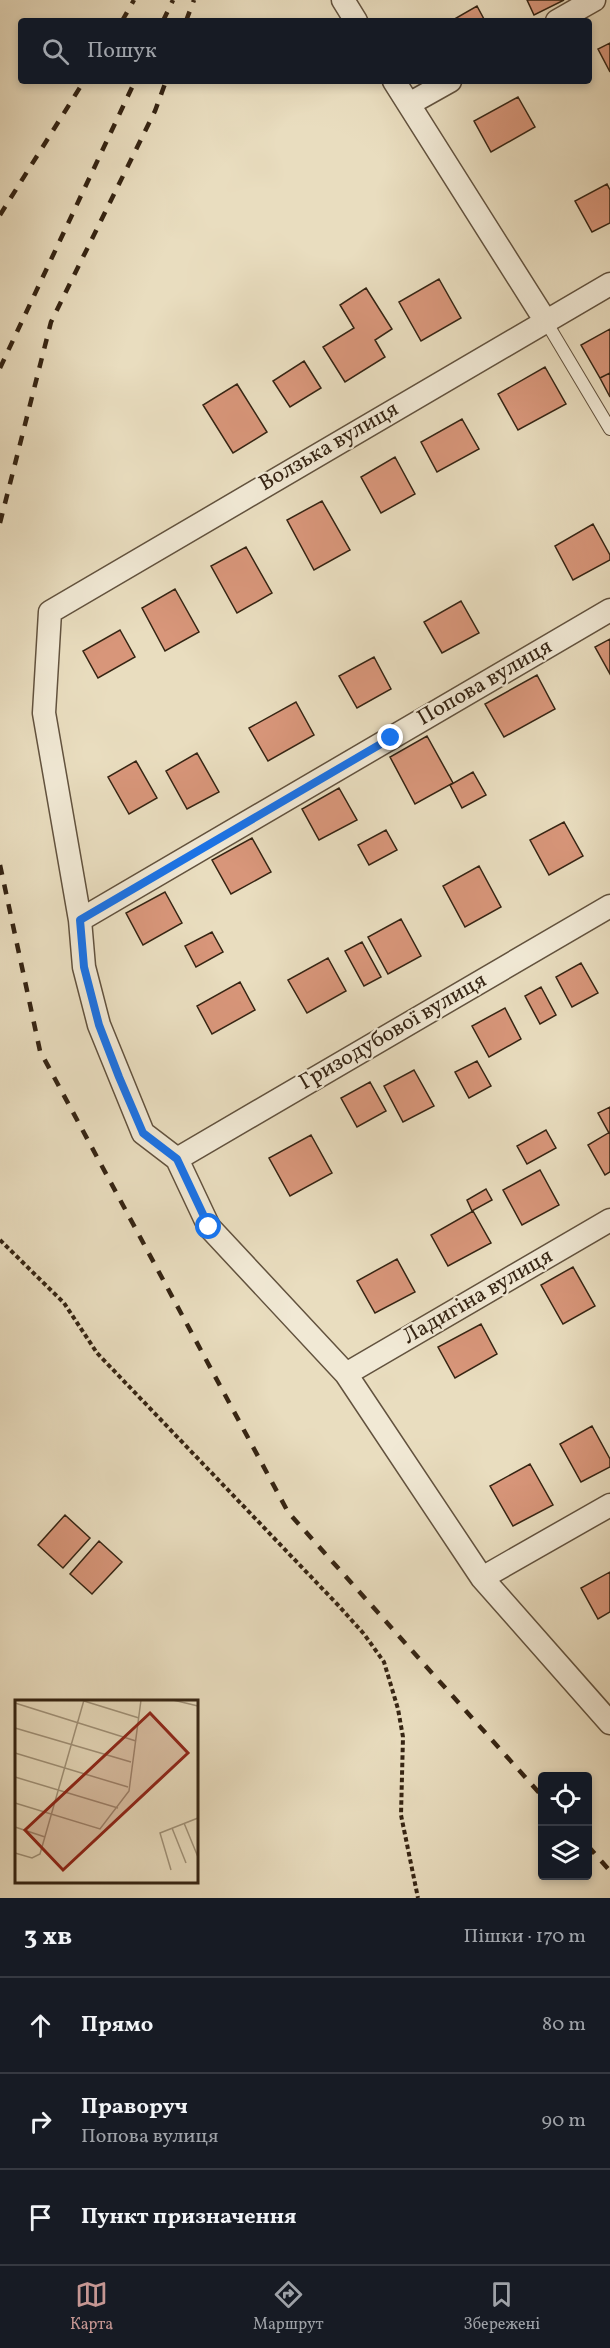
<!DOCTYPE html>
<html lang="uk">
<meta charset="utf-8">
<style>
:root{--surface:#171b24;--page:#242831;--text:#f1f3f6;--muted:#9ea1a6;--line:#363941;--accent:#c59692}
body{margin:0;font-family:Vollkorn,serif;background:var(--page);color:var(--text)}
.controls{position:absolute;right:18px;bottom:18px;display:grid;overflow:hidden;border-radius:6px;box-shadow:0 3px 9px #0003}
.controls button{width:54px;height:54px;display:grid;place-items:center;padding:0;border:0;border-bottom:2px solid var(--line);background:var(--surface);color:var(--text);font:30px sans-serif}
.stop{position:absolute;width:18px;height:18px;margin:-14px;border:4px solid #1a73e8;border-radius:50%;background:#fff}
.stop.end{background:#1a73e8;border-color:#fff;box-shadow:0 2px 6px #0008}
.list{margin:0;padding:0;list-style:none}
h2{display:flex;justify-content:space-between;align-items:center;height:78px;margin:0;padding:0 24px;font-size:26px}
h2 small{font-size:20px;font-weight:400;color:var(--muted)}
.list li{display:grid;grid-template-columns:39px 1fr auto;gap:18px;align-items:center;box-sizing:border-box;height:96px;padding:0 24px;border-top:2px solid var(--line)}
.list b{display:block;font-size:22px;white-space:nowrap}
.list p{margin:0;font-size:20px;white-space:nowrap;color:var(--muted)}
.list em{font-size:20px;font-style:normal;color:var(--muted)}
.icon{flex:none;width:33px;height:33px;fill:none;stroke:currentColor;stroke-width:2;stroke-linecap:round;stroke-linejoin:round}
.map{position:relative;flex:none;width:610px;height:1898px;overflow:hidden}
.search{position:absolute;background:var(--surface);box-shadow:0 3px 9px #0003;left:18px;right:18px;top:18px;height:66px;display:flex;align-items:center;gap:15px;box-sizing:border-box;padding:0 21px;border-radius:6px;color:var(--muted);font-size:22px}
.sheet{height:366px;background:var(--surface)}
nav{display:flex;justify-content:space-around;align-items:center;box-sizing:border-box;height:84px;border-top:2px solid var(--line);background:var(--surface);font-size:16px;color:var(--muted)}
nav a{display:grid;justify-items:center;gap:3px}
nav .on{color:var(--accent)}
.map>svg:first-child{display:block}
.building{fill:#d8967a;stroke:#352413;stroke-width:1.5}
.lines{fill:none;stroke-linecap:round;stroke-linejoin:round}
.lane-casing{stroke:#62523e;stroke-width:14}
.street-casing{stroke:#62523e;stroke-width:25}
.path{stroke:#352413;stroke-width:4;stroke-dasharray:4.5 3;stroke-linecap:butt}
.lane{stroke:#f1e9d5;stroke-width:12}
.street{stroke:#f1e9d5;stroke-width:22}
.rail{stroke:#352413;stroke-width:4.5;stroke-dasharray:10 10;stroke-linecap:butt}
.route{stroke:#1a73e8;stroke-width:8}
.labels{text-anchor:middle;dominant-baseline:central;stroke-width:4.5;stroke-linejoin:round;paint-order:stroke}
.street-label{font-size:22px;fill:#352413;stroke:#f1e9d5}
.inset-road{fill:none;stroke:#a1937a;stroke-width:1.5}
.view{fill:#8f2418;fill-opacity:0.15;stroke:#8f2418;stroke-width:3}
.inset-edge{fill:none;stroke:#352413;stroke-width:3}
</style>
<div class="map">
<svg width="610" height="1898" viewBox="0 0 610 1898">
<rect width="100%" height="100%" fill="#e9ddbf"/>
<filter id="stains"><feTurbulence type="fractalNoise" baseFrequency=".00333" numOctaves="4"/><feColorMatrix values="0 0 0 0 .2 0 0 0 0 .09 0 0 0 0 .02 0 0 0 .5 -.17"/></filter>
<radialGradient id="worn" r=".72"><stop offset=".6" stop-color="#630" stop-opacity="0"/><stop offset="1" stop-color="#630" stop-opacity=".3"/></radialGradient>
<!-- building -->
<path class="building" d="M527,0H564L534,15Z
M477,6L485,21H451Z
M610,43V72L598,49Z
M518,97L535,127L491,152L474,121Z
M607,184L610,190V223L592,232L575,201Z
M439,279L461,318L421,341L399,302Z
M366,288L392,329L375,340L385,357L345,382L323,347L354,328L340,305Z
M610,329V373L600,378L581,345Z
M304,361L321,388L290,407L273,381Z
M545,367L566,404L518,430L498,394Z
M610,373V397L600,378Z
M237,384L267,432L233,453L203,405Z
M462,419L479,449L437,472L421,442Z
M395,457L415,494L381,513L361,477Z
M322,501L350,550L314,570L287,520Z
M593,524L610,555V560L573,580L555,546Z
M246,547L272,593L237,613L211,566Z
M175,589L199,632L165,651L142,608Z
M461,601L479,633L442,653L424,622Z
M120,630L135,657L98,678L83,651Z
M610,639V674L595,647Z
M374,657L391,689L357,708L339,676Z
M537,675L555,709L504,737L485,704Z
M296,702L314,735L268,761L249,728Z
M427,736L453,783L415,804L390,757Z
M197,753L219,792L187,809L166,771Z
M136,761L157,798L129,814L108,777Z
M473,772L486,795L462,808L450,785Z
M339,788L357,820L319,840L302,809Z
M564,822L583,856L549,875L530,840Z
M386,830L397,850L369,865L358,845Z
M252,838L271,872L231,894L212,860Z
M479,866L501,907L465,927L443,886Z
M165,892L182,923L143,945L126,913Z
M401,919L421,956L388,974L368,937Z
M212,932L223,952L196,967L185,946Z
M362,942L381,977L364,986L345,951Z
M328,958L346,991L307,1013L288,980Z
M581,963L598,993L572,1007L556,977Z
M240,982L255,1010L212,1034L197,1006Z
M541,987L556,1015L540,1024L525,996Z
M505,1008L521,1039L489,1057L472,1026Z
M477,1061L491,1086L469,1098L455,1072Z
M414,1070L434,1106L403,1122L384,1086Z
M370,1082L386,1111L357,1127L341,1098Z
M610,1107V1132L609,1133L598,1113Z
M546,1130L556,1148L527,1164L517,1146Z
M610,1132V1172L605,1175L588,1145Z
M311,1135L332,1173L290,1196L269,1158Z
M540,1170L559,1205L522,1225L503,1190Z
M486,1189L492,1200L472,1211L467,1200Z
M473,1211L491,1243L448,1266L431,1235Z
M397,1259L415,1292L375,1313L357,1281Z
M573,1267L595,1306L563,1324L541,1285Z
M481,1324L497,1354L455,1378L438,1347Z
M592,1426L610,1459V1467L581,1482L560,1444Z
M530,1464L553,1505L513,1526L490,1486Z
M65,1515L90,1538L63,1568L38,1545Z
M99,1541L122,1562L92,1594L70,1574Z
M610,1572V1612L598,1619L581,1588Z"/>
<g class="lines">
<defs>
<path id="lane" d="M545,320L610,429"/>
<path id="street" d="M343,0L356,21
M557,21L594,0
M394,81L545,320
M409,104L450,81
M610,284L50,612L44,713L80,920L84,967L99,1025L143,1133L177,1159L209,1227L346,1374L482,1578L610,1723
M80,920L610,610
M177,1159L610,906
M346,1374L610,1220
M482,1578L610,1505"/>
</defs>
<!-- lane casing -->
<use href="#lane" class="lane-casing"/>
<!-- street casing -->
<use href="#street" class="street-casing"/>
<!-- path -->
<path class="path" d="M0,1240L64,1303L97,1353L338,1605L364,1634L384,1662L398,1709L403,1737L401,1815L418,1898"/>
<!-- lane -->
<use href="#lane" class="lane"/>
<!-- street -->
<use href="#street" class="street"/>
<!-- rail -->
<path class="rail" d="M122,21L134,0
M163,21L173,0
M186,21L194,0
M0,215L84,81
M0,368L135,81
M0,523L51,322L155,111L166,81
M0,865L40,1051L288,1512L542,1796
M588,1846L610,1871"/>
</g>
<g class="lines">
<!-- route -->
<path class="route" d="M209,1227L177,1159L143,1133L119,1077L99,1025L84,967L80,920L391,738"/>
</g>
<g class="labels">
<!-- street labels -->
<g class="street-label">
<text transform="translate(329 447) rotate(-30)">Волзька вулиця</text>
<text transform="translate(485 683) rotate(-30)">Попова вулиця</text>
<text transform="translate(393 1032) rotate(-30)">Гризодубової вулиця</text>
<text transform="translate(478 1297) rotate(-30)">Ладигіна вулиця</text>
</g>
</g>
<!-- overview -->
<g transform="translate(15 1700)">
<rect width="183" height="183" fill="#e9ddbf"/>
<path class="inset-road" d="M158,0L183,6M69,1L124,18M0,3L121,41M0,28L116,62M0,53L113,87M0,77L103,108M0,103L85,129L114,91L126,0M169,123L183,157M0,127L30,137M157,128L171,163M0,153L17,158L25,154L69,0M156,170L145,133L183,118"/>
<path class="view" d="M135,13L173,53L48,170L10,130Z"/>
<rect width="183" height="183" class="inset-edge"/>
</g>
<rect width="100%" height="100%" filter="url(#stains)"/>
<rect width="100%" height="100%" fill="url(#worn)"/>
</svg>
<div class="controls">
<button><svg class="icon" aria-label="locate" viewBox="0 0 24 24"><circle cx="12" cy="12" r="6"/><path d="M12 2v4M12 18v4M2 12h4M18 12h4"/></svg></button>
<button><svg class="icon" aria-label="layers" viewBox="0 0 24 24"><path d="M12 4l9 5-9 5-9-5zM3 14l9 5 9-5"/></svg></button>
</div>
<div class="stop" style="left:209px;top:1227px"></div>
<div class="stop end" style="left:391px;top:738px"></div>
<div class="search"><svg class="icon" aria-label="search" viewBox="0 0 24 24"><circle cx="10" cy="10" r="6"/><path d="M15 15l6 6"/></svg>Пошук</div>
</div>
<section class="sheet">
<h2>3 хв<small>Пішки · 170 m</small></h2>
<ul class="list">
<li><svg class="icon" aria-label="ahead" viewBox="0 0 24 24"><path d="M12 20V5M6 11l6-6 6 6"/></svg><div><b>Прямо</b></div><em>80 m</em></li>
<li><svg class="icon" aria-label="right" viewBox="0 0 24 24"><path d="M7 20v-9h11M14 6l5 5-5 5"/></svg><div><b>Праворуч</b><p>Попова вулиця</p></div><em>90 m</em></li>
<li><svg class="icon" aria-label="arrive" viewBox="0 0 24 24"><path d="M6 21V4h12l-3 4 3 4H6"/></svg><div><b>Пункт призначення</b></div></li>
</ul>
</section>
<nav>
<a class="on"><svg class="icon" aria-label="map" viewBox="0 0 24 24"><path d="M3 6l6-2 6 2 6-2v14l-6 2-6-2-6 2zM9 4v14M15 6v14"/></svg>Карта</a>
<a><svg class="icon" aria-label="directions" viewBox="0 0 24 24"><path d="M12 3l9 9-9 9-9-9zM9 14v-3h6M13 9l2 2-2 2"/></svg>Маршрут</a>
<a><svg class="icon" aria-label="saved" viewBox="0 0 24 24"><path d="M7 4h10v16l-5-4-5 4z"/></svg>Збережені</a>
</nav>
